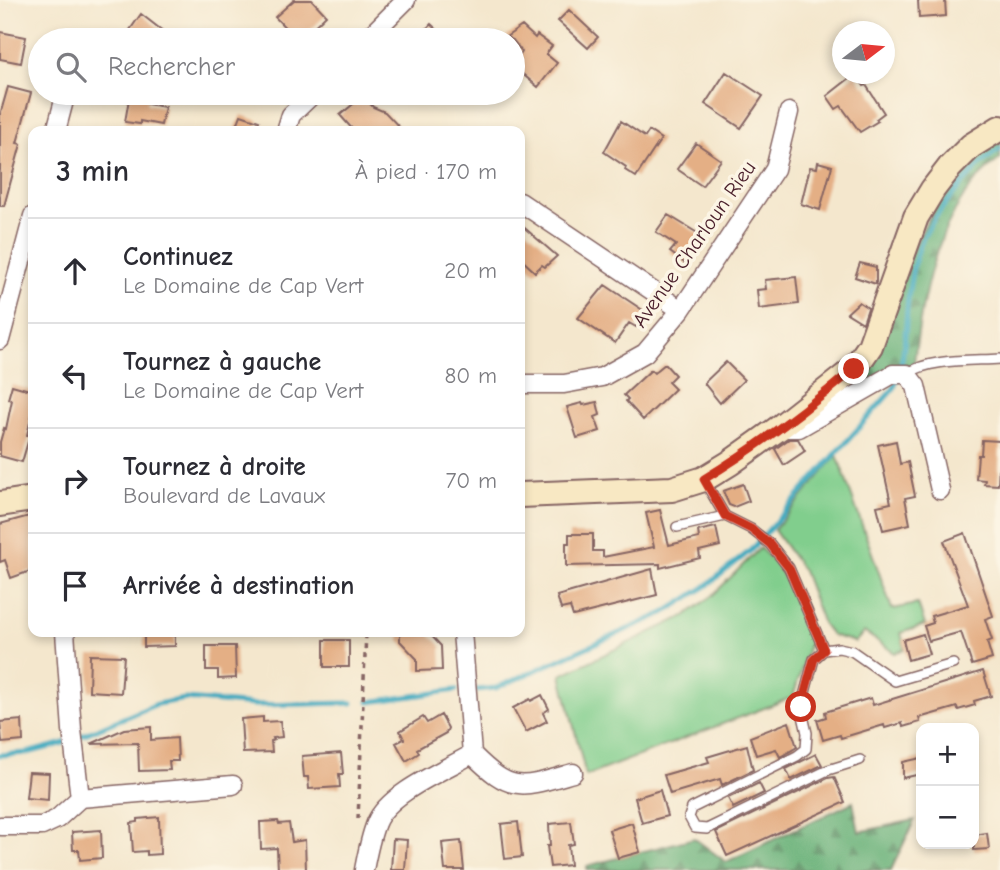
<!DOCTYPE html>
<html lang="fr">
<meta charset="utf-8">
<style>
:root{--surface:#fff;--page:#f2f2f3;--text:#2b2b33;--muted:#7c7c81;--line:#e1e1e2}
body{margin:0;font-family:"Comic Neue",sans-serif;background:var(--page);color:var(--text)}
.controls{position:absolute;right:21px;bottom:21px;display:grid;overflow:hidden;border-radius:14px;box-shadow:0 4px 10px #0003}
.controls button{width:63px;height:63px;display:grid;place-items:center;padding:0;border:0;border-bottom:2px solid var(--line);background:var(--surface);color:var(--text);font:35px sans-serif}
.compass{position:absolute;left:832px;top:21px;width:63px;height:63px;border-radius:50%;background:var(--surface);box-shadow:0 4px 10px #0003;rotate:74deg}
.stop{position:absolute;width:21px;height:21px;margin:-16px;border:5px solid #c8321e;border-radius:50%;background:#fff}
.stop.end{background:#c8321e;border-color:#fff;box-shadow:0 2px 7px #0008}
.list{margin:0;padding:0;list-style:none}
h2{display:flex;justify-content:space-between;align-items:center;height:91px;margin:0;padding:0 28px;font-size:30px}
h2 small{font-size:23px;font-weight:400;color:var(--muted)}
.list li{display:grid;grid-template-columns:46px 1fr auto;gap:21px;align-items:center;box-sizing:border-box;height:105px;padding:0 28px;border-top:2px solid var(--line)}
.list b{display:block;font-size:26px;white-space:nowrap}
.list p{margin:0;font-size:23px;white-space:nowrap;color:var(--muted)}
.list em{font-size:23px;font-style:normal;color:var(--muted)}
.icon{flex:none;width:38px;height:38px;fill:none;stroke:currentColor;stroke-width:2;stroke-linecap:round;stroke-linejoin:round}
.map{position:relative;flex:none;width:1000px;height:870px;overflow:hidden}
.search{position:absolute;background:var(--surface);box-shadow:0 4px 10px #0003;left:28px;top:28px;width:497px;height:77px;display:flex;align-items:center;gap:18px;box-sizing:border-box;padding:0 24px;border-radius:38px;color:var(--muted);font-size:26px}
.panel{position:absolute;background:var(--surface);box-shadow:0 4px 10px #0003;left:28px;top:126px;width:497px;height:511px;border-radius:14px}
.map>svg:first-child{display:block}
.forest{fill:url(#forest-firs);stroke:#596852;stroke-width:2}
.garden{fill:#81ce8d;stroke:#66765c;stroke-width:2}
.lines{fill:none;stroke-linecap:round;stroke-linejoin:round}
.stream{stroke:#40aac0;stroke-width:5}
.building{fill:#e4af85}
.lane-casing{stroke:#866564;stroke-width:12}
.street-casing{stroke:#866564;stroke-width:21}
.secondary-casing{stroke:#866564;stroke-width:28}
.path{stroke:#866564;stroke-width:3.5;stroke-dasharray:5 5;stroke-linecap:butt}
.lane{stroke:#fff;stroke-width:9}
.street{stroke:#fff;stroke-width:18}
.secondary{stroke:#f8e8c3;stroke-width:24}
.route{stroke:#c8321e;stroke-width:9}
.labels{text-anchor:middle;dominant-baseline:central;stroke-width:7;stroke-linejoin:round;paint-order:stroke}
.street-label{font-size:21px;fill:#4a1f2b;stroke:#fcf5e5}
</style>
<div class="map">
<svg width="1000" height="870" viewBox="0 0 1000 870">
<defs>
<pattern id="forest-firs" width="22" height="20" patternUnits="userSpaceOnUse" patternTransform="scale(1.75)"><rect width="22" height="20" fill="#68b178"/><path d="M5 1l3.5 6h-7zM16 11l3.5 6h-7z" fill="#588f63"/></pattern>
</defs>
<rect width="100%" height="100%" fill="#fcf5e5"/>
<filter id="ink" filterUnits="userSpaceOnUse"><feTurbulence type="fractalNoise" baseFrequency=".0143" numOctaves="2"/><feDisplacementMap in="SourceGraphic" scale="14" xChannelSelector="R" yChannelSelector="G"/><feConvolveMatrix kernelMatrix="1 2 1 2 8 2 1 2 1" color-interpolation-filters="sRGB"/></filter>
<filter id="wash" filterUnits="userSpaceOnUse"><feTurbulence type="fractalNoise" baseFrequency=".00686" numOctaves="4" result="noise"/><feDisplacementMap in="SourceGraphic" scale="28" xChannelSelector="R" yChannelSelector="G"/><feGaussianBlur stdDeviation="1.57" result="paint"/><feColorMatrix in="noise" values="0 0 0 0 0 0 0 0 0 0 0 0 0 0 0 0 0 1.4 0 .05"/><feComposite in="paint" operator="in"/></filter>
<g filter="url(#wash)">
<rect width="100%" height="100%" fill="#f4e7cd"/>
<!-- forest -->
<path class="forest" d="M1000,138V159C939,202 922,293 914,363L883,380L850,387C865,354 880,322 894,289C922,227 943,180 1000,138Z
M853,802L859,832L915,820L891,870H587V866L694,838L726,862Z"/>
<!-- garden -->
<path class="garden" d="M837,455L892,609L918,604L925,625L901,633L905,649L895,653L864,632L855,642L831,635L823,624L803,571L774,530Z
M760,548L776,564L787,582L810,641L793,697L586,776L561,675L685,616L712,596Z"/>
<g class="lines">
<!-- stream -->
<path class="stream" d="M900,369C907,342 905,312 910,284C912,271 916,255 921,243C932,216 976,164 1000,149
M477,690L496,688L664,613L705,587L750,551L894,388L897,379
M369,702L456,690
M0,755L27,753L61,744L157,704L185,699L255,705L352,703"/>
</g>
<g id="blocks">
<!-- building -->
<path class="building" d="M294,0H312L326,15L300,40H297L275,17Z
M918,0H945L946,16L919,18Z
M569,10L598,37L588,48L558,21Z
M141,14L164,32L158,40H123Z
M431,24L448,40H416Z
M522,26L535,38L537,35L552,46L546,54L557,63L538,87L513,66L522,52L513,40L506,37Z
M0,32L26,37L21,63L0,59Z
M726,72L763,96L741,128L705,104Z
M855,74L864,86L866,85L884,113L876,119L878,121L860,132L841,106L836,109L827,96Z
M8,87L31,93L17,143L21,144L4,206H0V115Z
M130,93H148L147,104L165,107L161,125L140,121V124L125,122Z
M363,96L373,107L385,112L403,131H354L340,115Z
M241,115L259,121L254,131H235Z
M621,121L645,137L649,131L661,139L636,177L625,170L626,167L604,152Z
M696,143L721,160L702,186L677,169Z
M818,162L832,166L820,210L801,204L810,167L817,168Z
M668,215L704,237L686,264L670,252L676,245L656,232Z
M520,224L557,256L545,267L542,265L535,272L520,258Z
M860,263L876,267V284L855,277Z
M796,277L799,304L759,309L757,290L766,289L765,280Z
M605,285L647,313L636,327L629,323L615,343L578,318Z
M859,302L868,308L863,323L847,313Z
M726,362L744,380L720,403L704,383Z
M665,364L675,375L668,382L675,389L643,420L626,401L628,399L624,395L651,370L654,373Z
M12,385L33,391V410L27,435H30L22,462L0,456V442L4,428L6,429L12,400L8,399Z
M597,402L600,415L595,417L600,431L577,438L567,407L582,403L583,405Z
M789,439H798L805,451L784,465L775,449Z
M982,440L1000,441L998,485L984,484L985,480L976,479L978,455H981Z
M896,441L900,464L908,462L915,496L905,498L910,524L883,530L877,506L891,503L878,445Z
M743,484L749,501L734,507L729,505L723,491Z
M660,510L669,545L699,538L698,531L716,527L720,546L699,551L700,558L660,568V564L566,566V543H569V534H593V551H603V557L654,547L646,513Z
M33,515V570L11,578L5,560L0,562V524Z
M965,533L993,616L985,619L992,640L987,642L992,659L972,665L961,632L929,641L924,626L933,623L931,616L968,605L944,541Z
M652,569L657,595L573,616L570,607L561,609L557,596Z
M144,632H175V646L144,647Z
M400,632H428L441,646L442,670L417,671V659L400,641Z
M923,634L929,654L908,660L903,640Z
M324,640H349V667H324Z
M206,646H235L236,678L218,679V670H206Z
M90,655L124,656L121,693L89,691Z
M983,671L991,696L974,701L975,705L958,710L957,707L919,718L920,722L903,727L902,723L885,728L884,725L841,738L840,735L823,740L817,720L826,717L825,712L871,698L873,705Z
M542,695L549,709L543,713L547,721L526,732L513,708L530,699L531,701Z
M441,715L448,728L446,733L417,749L419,753L406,761L396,743L404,739L400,731L423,717L427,723Z
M263,717V722L280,721L282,737L273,738L274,740L271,741L272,752L243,753L241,719Z
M22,720L23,741L2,743L0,722Z
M789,722L797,747L780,757L776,749L756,755L750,737Z
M151,727V740L177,738L178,761H169L170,770L139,771L138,743L91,744L124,729Z
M747,745L753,770L722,785L720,779L670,794L664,775L709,762L707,757Z
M341,753L343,774H339L340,787L309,789L308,777H304L302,756Z
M816,754L822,765L791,780L786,769Z
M921,758V774L903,778V762Z
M29,772L49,773L48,800L26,798Z
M834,777L845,802L727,856L716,832L828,778Z
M759,783L764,793L733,808L728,798Z
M660,790L667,816L642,823L635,798Z
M159,817L160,854L147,855V851L133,852L131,823L138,822V819Z
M278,821L279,824L289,823L292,842L305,840L306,870H278L277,848L261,849L260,822Z
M518,822L522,857L505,859L501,824Z
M571,822L574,844L568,845L570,865L550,867L547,846H550L549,824Z
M632,823L640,852L618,858L609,830Z
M101,830L102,858L80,860L79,850H73L72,832Z
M987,833L989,849L974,850V835Z
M393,839L407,840L405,870H391Z
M461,841L464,870H445L442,843Z"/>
</g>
</g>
<g filter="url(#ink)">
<use href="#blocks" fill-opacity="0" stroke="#866564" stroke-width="2"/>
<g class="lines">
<defs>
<path id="lane" d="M907,374C929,358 974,361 1000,359
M704,480L725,516L751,529L770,544L789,568L824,650
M677,527L725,516
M860,760L828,770L707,829L695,828L689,817L692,808L797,756L806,749L807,733L801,707L814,659L824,650L839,648L852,651L895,681L953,664"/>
<path id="street" d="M366,40L406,0
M56,131L66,93
M286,131L291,115L314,93
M520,202L681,310
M0,340L33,216
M520,384H564L602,377L645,353L681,310L775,169L789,112
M779,428H799L893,374H907L916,386L940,490
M65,632L72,730L80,798
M462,632L472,754C512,794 521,788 573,773
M0,826H42L57,819L80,798L233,785
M364,870C367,854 370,838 376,823C388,793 445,770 472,754"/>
<path id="secondary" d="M520,495L672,489L704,479L730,463L779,428L854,369L870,346L916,217L933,189L950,167L971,146L1000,128
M0,504L33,499"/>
</defs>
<!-- lane casing -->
<use href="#lane" class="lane-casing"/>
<!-- street casing -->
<use href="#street" class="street-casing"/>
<!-- secondary casing -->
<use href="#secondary" class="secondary-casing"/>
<!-- path -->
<path class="path" d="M358,819L366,632"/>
<!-- lane -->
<use href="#lane" class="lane"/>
<!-- street -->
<use href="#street" class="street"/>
<!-- secondary -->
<use href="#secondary" class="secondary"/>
</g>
</g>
<g class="lines" filter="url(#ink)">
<!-- route -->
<path class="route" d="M801,707L814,659L824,650L789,568L770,544L751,529L725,516L704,479C757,447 807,409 854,369"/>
</g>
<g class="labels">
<!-- street labels -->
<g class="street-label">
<text transform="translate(694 244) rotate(-55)">Avenue Charloun Rieu</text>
</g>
</g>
</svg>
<div class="controls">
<button>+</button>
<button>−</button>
</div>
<svg class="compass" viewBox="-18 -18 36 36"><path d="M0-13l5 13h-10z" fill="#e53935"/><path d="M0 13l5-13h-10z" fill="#7c7c81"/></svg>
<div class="stop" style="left:801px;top:707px"></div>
<div class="stop end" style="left:854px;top:369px"></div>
<div class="search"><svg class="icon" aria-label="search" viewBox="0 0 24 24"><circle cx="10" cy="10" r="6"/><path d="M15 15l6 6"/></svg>Rechercher</div>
<section class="panel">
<h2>3 min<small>À pied · 170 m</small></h2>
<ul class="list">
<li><svg class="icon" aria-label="ahead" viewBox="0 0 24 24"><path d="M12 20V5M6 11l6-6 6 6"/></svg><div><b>Continuez</b><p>Le Domaine de Cap Vert</p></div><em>20 m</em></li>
<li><svg class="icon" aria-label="left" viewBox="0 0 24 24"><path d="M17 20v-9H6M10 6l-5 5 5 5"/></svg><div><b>Tournez à gauche</b><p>Le Domaine de Cap Vert</p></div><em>80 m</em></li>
<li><svg class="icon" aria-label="right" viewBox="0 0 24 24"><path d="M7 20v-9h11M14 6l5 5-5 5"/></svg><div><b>Tournez à droite</b><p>Boulevard de Lavaux</p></div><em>70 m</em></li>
<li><svg class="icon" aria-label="arrive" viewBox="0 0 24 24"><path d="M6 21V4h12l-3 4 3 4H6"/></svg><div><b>Arrivée à destination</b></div></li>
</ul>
</section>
</div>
